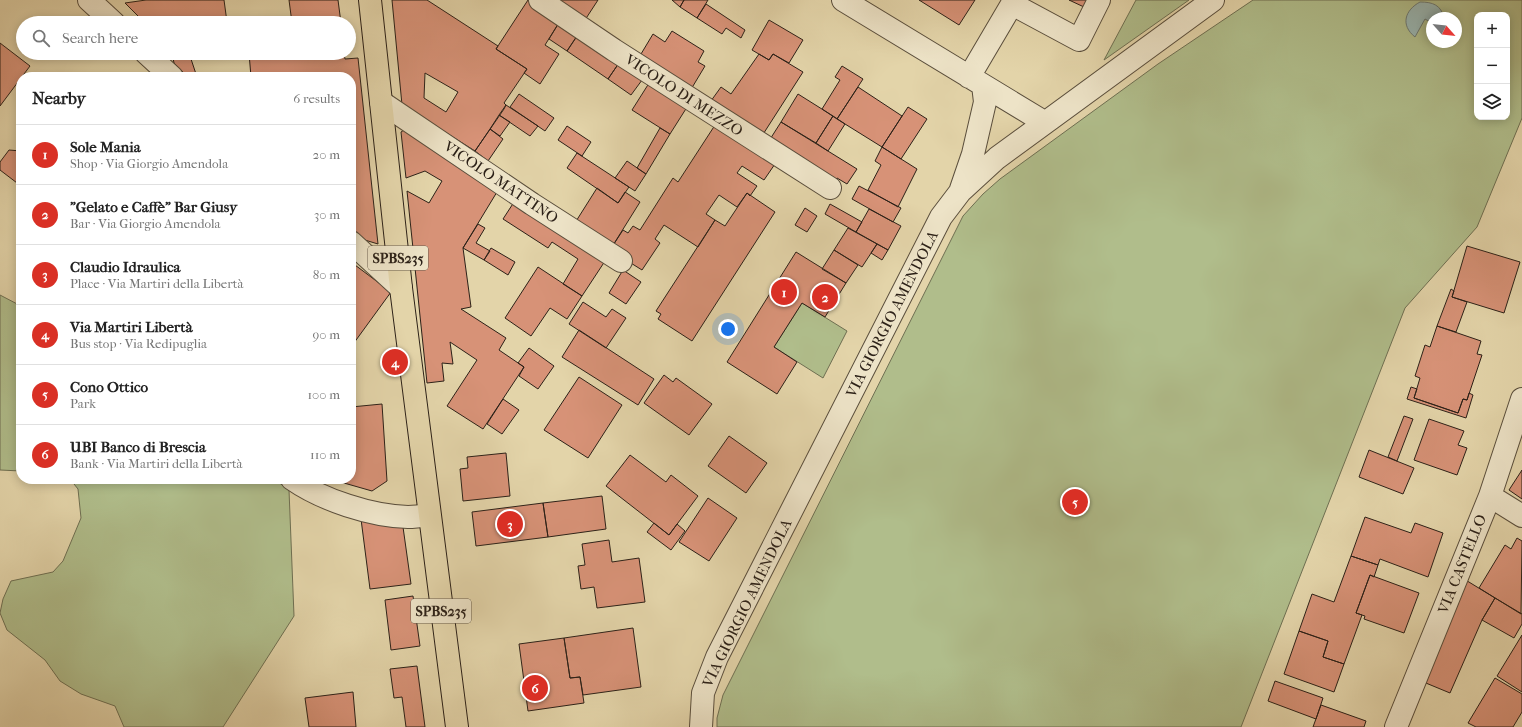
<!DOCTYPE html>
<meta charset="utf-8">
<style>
:root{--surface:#fff;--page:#f6f6f6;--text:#222;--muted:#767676;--line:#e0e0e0;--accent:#d93025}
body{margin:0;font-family:"IM FELL French Canon",serif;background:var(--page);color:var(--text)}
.controls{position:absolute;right:12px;top:12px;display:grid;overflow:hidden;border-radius:8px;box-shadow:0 2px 10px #0003}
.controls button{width:36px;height:36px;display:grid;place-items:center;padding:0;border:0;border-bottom:1px solid var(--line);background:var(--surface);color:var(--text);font:20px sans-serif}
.compass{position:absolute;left:1426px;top:12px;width:36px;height:36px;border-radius:50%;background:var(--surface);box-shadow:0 2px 10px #0003;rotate:117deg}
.you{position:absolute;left:728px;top:329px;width:14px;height:14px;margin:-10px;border:3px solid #fff;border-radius:50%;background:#1a73e8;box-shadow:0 0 0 6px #1a73e833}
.badge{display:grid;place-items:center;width:26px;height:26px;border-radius:50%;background:var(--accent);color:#fff;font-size:13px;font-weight:700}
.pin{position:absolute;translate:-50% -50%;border:2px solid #fff;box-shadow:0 1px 4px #0006}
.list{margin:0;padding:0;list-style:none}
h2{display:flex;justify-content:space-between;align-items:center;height:52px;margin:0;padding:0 16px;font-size:17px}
h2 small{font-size:13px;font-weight:400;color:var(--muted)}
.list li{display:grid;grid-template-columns:26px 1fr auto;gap:12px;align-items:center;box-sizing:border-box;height:60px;padding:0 16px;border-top:1px solid var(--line)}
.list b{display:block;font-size:15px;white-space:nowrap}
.list p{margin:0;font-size:13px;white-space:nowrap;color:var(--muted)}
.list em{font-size:13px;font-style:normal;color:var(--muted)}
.icon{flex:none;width:22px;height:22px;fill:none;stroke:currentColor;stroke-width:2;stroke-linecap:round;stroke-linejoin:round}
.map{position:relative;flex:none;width:1522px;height:727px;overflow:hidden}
.search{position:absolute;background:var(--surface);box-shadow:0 2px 10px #0003;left:16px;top:16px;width:340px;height:44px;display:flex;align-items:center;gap:10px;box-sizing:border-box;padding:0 14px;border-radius:22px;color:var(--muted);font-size:15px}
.panel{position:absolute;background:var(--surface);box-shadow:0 2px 10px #0003;left:16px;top:72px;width:340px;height:412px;border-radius:16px}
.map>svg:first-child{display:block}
.green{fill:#b0bd8b;stroke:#6e6f52;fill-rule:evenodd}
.water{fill:#99b6b2;stroke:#6d7a74}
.building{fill:#d79277;stroke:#2c2118;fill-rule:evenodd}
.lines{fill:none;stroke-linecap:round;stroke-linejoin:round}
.street-casing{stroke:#5a4e3c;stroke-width:24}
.primary-casing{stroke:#2c2118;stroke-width:24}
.street{stroke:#ede3c7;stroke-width:22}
.primary{stroke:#e3d4a9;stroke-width:22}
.labels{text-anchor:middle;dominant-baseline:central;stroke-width:4;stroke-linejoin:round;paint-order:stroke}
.shield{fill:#ede3c7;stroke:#665b4c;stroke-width:1}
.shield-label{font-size:14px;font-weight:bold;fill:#2c2118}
.street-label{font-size:15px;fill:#2c2118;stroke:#ede3c7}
</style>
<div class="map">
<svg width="1522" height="727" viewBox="0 0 1522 727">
<rect width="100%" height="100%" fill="#e3d4a9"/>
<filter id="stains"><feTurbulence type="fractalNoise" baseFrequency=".005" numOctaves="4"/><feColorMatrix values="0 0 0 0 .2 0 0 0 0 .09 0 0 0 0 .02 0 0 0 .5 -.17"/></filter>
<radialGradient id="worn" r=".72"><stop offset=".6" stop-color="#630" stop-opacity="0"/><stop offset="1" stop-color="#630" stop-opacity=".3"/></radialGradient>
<!-- green -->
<path class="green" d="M1136,0H1189L1104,60Z
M1253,0H1522V118L1477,227L1405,308L1241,727H717V718L723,695L963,216L983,194L1000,179L1158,64ZM1477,15H1507V117H1477ZM1432,18H1456V42H1432Z
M0,295L21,306V471L0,470Z
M802,303L847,331L823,378L774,347Z
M70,479H274L289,490L294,616L223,727H124L115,706L81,694L60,681L45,660L7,630L0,613L3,599L11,581L53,572L63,561L81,518L78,489Z"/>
<!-- water -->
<path class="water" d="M1420,2C1433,2 1441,5 1444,18H1432V23L1425,19L1415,37C1400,25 1405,10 1420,2Z"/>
<!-- building -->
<path class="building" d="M146,0H224L227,22L219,23H145L125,3Z
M289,0H338L341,23H292Z
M392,0H427L498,46L496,49L527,69L504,103L506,105L504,109L475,151L402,105ZM425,73L458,92L446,112L424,98Z
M528,0L560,21L545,45L559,54L540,84L524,73L527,69L496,49Z
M552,0H598L583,23Z
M672,0H684L680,7Z
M684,0H708L697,18L680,7Z
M919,0H975L959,25Z
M1069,0H1087L1084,7Z
M706,4L745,30L741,38L726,28L722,34L697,18Z
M769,20L803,40L789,63L773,54L769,60L752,50Z
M560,21L579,33L567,51L549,39Z
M672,31L704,51L698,62L705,66L690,91L638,59L653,34L665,42Z
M579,33L621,60L608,79L567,51Z
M0,43L30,66L0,106Z
M172,53H189L197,77H188L174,63Z
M249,53H344L345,59L358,58L378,244L355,237L351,233V77H251Z
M759,54L769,60L773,54L803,72L760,139L708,105L721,87L731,94Z
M621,60L645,76L631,95L608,79Z
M842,66L863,79L837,119L822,109L840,80L835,77Z
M239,73L240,77H214Z
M651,80L689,104L670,134L632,110Z
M858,87L902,116L882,147L837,119Z
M519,94L554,118L545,131L510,107Z
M798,94L833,116L816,143L781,122Z
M506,105L538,126L530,136L499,115Z
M908,107L927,119L901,159L882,147Z
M499,115L510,122L500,136L490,129Z
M833,116L845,124L828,151L816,143Z
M717,122L777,161L764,180L742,166L737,173L757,186L750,196L747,193L737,207L719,195L706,214L715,220L698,247L664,225L655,239L660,243L642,270L610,250L623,230L628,233L633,226L640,230L673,178L678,182Z
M781,122L857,169L847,184L837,178L832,184L767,144Z
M567,126L591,142L582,156L558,140Z
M660,128L670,134L646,174L637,168Z
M490,129L503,139L488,161L475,151Z
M404,130L500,187L463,248L471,307L461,309L506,338L499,350L524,367L483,429L447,406L477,360L450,342L453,364L442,363L444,381L427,383L407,191L429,203L442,181L425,171L406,178L401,132Z
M882,147L917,169L898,207L868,190L881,165L875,161Z
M9,150L21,151V186L0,170V162Z
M577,153L629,187L618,203L567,168Z
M627,161L646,174L635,191L615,178Z
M859,186L901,208L893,222L852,199Z
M597,188L618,203L625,192L640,202L610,250L573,226Z
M747,193L775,212L692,341L658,319L661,314L656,311L715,220L725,226Z
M516,199L607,258L582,296L563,284L578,259L552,242L548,248L503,219Z
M830,204L862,222L856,232L825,214Z
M805,208L817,216L807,232L795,225Z
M869,209L901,226L888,250L856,232Z
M478,224L485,228L476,243L490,251L484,260L463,248Z
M848,228L877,244L862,267L834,250Z
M877,244L888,250L882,260L871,253Z
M1467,246L1520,262L1504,313L1452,297Z
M491,248L515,262L508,275L484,260Z
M834,250L858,265L846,283L822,269Z
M796,252L846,283L825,317L802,303L774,347L797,362L777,394L727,362Z
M351,262L391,292L351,347Z
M538,267L582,296L567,319L550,308L531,336L505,318Z
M623,270L641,282L626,304L609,293Z
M1451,289L1454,291L1452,297L1467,302L1456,332L1437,326Z
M583,302L606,317L612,309L626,318L606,348L569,324Z
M1437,326L1481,341L1477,354L1482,355L1467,400L1463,399L1458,413L1414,398L1420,378L1415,376L1425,345L1430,347Z
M579,330L654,379L638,405L562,357Z
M529,348L554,366L538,389L519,376L524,367L518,363Z
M664,375L673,382L676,378L712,404L689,435L644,403Z
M579,377L622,405L588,458L544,430Z
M1411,387L1417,389L1414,398L1458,413L1463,399L1467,400L1469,393L1473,395L1466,418L1407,399Z
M503,399L519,410L502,434L487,424Z
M382,404L387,481L372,491L337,481V479H351V407Z
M1404,416L1413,419L1397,461L1388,457Z
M1429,419L1464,431L1458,445L1467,448L1457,475L1414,460Z
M729,436L767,463L746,493L708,466Z
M1369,450L1414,468L1403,494L1359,477Z
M506,453L510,496L463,501L460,469L468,468L467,457Z
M630,455L666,482L671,475L698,496L669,535L606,486Z
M1522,470V499L1509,490Z
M602,496L606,529L548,537L543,503Z
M708,498L737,518L709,561L679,542Z
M543,503L548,537L476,546L472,512Z
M1365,517L1411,533L1415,523L1443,533L1428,577L1380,559L1378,565L1351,556Z
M361,519L403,527L411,584L370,589Z
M654,523L669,535L677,524L685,531L671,550L647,532Z
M1517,538L1522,541L1521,614L1479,588L1505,545L1511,549Z
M609,540L612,562L639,558L645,602L597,608L594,587L581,589L578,566L585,565L582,544Z
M1351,556L1378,565L1374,577L1370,575L1356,613L1362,615L1344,664L1323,657L1328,641L1299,631L1312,594L1334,602Z
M1370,575L1419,593L1404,633L1364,619L1365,616L1356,613Z
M1464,579L1495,598L1482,620L1450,693L1421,681Z
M413,596L420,646L391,650L385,600Z
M1495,598L1522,614V624L1514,638L1482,620Z
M633,628L641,687L583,695L580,677L570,678L564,638Z
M1299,631L1328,641L1323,657L1344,664L1334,692L1284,674Z
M1522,635V692L1497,676Z
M564,638L570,678L580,677L584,703L528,711L519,644Z
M417,666L425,727H406L402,697L394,698L390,669Z
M1495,678L1522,694V712L1513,727H1476L1468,723Z
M1275,681L1323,698L1316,719L1268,701Z
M353,692L356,727H309L305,698Z
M1321,705L1366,721L1364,727H1313Z"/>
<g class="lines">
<defs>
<path id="street" d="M89,0L114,23
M540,0L614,50L830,188
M843,0L1044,122
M146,53L172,77
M969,77L1012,4L1079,40L1099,0
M381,102L532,204L621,261
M961,189L973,154L985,102L983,85
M351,242L401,288
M292,479C322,500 371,516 408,517C415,517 422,516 429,515
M1490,496L1522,516
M701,727L703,693L717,657L941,217L960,192L997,158L1213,0
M1396,727L1490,496L1522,399"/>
<path id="primary" d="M370,0L401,288L457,727"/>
</defs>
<!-- street casing -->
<use href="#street" class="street-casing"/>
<!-- primary casing -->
<use href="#primary" class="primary-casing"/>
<!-- street -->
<use href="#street" class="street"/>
<!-- primary -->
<use href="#primary" class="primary"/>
</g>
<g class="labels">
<!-- shield labels -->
<g class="shield">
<rect x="368" y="246" width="60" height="24" rx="3"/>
<rect x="411" y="599" width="60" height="24" rx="3"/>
</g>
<g class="shield-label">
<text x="398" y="258">SPBS235</text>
<text x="441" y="611">SPBS235</text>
</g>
<!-- street labels -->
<g class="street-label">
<text transform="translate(684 95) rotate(33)">VICOLO DI MEZZO</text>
<text transform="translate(501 182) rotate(34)">VICOLO MATTINO</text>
<text transform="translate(892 314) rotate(-63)">VIA GIORGIO AMENDOLA</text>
<text transform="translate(1462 564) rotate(-68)">VIA CASTELLO</text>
<text transform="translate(747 603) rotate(-64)">VIA GIORGIO AMENDOLA</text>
</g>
</g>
<rect width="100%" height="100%" filter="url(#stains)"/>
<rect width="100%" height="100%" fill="url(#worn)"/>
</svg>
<div class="controls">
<button>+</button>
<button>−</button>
<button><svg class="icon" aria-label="layers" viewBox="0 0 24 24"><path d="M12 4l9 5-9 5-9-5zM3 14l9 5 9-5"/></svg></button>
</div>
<svg class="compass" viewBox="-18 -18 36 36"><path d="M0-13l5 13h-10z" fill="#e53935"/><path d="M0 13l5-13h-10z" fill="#767676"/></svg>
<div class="you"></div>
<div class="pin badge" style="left:784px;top:292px">1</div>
<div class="pin badge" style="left:825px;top:297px">2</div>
<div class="pin badge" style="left:510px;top:524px">3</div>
<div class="pin badge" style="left:395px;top:362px">4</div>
<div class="pin badge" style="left:1075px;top:502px">5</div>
<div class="pin badge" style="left:535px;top:688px">6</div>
<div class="search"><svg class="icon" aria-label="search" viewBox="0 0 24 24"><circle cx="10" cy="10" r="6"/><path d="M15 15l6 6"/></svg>Search here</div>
<section class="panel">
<h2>Nearby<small>6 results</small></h2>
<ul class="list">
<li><span class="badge">1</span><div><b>Sole Mania</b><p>Shop · Via Giorgio Amendola</p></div><em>20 m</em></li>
<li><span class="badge">2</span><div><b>&quot;Gelato e Caffè&quot; Bar Giusy</b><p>Bar · Via Giorgio Amendola</p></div><em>30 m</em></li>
<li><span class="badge">3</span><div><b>Claudio Idraulica</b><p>Place · Via Martiri della Libertà</p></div><em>80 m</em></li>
<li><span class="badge">4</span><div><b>Via Martiri Libertà</b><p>Bus stop · Via Redipuglia</p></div><em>90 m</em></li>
<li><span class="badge">5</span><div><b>Cono Ottico</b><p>Park</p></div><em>100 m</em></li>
<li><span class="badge">6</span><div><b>UBI Banco di Brescia</b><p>Bank · Via Martiri della Libertà</p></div><em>110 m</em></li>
</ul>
</section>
</div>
